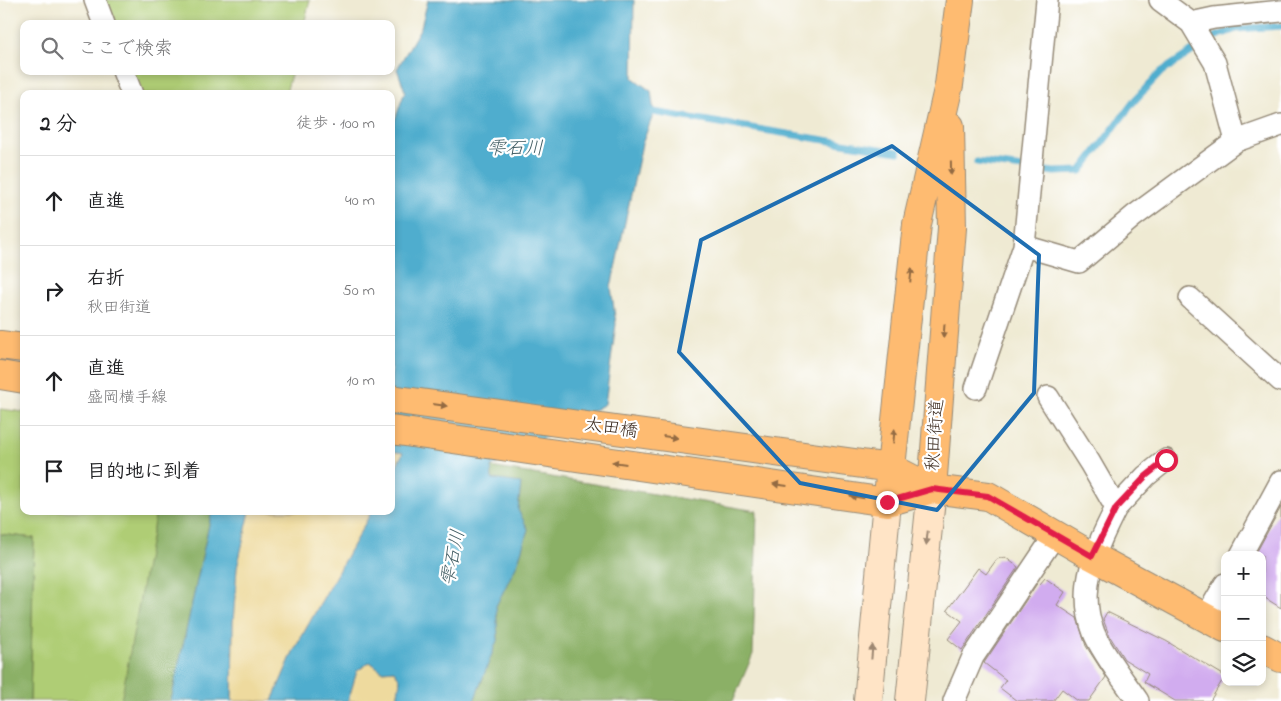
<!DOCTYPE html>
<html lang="ja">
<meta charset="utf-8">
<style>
:root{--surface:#fff;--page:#f6f6f6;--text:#202124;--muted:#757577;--line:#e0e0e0}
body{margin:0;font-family:"Indie Flower","Klee One",sans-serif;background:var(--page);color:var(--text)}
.controls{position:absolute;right:15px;bottom:15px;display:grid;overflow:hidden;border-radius:10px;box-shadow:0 2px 8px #0003}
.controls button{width:45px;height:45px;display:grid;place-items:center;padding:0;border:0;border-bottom:1px solid var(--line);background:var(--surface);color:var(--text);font:25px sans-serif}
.stop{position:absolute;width:15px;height:15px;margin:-11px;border:4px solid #e11d48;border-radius:50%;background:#fff}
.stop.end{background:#e11d48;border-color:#fff;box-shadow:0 1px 5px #0008}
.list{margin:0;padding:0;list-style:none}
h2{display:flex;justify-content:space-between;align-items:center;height:65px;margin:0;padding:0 20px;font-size:21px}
h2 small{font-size:16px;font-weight:400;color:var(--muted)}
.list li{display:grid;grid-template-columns:32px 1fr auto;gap:15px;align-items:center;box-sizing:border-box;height:90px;padding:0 20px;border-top:1px solid var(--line)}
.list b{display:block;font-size:19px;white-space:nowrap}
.list p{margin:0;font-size:16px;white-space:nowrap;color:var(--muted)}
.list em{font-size:16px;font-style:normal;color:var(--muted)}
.icon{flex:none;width:28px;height:28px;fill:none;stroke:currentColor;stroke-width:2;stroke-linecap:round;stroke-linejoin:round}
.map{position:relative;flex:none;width:1281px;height:701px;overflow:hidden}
.search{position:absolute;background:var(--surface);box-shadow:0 2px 8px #0003;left:20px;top:20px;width:375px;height:55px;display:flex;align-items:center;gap:12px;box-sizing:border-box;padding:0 18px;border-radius:10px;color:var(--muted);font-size:19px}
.panel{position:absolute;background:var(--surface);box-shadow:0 2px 8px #0003;left:20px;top:90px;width:375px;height:425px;border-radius:10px}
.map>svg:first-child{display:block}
.green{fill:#afcd74;stroke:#757c49}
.forest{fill:#8bb066;stroke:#636d42}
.sand{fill:#eeda9e;stroke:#94825e}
.water{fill:#4fadce;stroke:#456c76}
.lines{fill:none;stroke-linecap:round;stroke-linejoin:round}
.stream{stroke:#4fadce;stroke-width:7}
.building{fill:#d1acef}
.street-casing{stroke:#958a78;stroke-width:24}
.secondary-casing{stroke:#958a78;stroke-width:30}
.primary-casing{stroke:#958a78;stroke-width:30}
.street{stroke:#fff;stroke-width:21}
.secondary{stroke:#ffe4c6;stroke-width:28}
.primary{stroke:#febb71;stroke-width:28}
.oneway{fill:#936b43}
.oneway2{fill:#9d8772}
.route{stroke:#e11d48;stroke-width:6}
.marked{fill:none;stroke:#1f6fb2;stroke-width:4;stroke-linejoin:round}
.labels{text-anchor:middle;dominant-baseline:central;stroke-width:4.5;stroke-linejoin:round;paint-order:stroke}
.street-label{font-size:18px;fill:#3b2a1e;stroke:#fff}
.water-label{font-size:19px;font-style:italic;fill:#435e64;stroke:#fff}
</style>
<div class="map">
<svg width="1281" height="701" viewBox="0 0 1281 701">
<rect width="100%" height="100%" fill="#fff"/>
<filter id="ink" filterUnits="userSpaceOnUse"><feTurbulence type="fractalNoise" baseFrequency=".02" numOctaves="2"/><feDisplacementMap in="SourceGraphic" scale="10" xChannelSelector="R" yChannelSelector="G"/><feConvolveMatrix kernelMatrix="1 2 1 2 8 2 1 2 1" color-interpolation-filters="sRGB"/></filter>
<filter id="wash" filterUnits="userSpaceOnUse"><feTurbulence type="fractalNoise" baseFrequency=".0096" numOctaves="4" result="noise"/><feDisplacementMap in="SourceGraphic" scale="20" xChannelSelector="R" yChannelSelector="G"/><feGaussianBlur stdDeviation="1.12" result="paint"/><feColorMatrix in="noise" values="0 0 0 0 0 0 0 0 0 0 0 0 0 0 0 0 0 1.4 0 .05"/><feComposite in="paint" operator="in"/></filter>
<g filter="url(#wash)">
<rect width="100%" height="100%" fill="#efead3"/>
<!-- green -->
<path class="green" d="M93,0H310L304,24H103Z
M123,71H292L287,89L282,94H132Z
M0,409L24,412V511H156L123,701H30L34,538L0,534Z"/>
<!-- forest -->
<path class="forest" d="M491,467L757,511L753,654L733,701H474L498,638L496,606L518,562L528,529L518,510L521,484L492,479Z
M156,511H212L171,701H121Z
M0,534L34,538L30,701H0Z"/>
<!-- sand -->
<path class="sand" d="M391,451L404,453L391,476Z
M250,511H372L293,652L272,701H232L233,622L237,567Z
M370,662L382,671L394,670L400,680L397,701H348L357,671Z"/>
<!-- water -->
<path class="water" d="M428,0H634L633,78L651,91L654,113L642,144L611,287L616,324L605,404L491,467L492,479L521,483L518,510L528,529L518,562L496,606L498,638L474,701H397L400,680L394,670L382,671L370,662L357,671L348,701H272L293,652L372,511H391V476L403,453L391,451V131L405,91L397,69L421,27Z
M212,511H250L237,568L233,622L232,701H171Z"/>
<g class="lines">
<!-- stream -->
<path class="stream" d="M647,111L898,152
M977,162L1054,172L1081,171L1135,100L1161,72L1214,37L1236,29L1281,26"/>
</g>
<g id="blocks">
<!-- building -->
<path class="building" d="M1281,507V608L1262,596V555H1255Z
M1005,557L1018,567L962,650L948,639L962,621L947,610L978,568L986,574L997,559Z
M1045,578L1065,592L1057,605L1077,618L1086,646L1106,677L1089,701H1078L1062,689L1053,701H1017L1000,688L1006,680L984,663L1038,582L1040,584Z
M1107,612L1166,641L1225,676L1210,701H1175L1144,682L1148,674L1124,659L1109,635L1103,619Z"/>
</g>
</g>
<g filter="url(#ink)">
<use href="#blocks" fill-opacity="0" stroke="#958a78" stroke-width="1"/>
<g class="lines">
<defs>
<path id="street" d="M95,0L104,24
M1160,0L1191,23L1214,18L1281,11
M1191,23L1215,63L1236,141
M123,71L132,94
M1024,246L1079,262L1134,216L1236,141L1281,125
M1190,298L1281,381
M976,388L1024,246L1047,0
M1048,397L1090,463L1116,508C1096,548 1076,588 1094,633C1102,653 1125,682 1138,701
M1116,508L1146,476L1166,460
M1241,555L1281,481
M1206,617L1225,584
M954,701L973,657L1055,535"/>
<path id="secondary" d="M868,701L887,502
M910,701L932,489"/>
<path id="primary" d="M0,345L24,348
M0,375L24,379
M391,399L891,468L932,489L988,496L1092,556L1225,628
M391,430L887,502L932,489
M889,486L917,224L949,85L960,0
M932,489L952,228L950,126
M1262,648L1281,658"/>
</defs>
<!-- street casing -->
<use href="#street" class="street-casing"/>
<!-- secondary casing -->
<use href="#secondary" class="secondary-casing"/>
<!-- primary casing -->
<use href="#primary" class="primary-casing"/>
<!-- street -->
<use href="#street" class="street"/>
<!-- secondary -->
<use href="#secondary" class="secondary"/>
<!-- primary -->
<use href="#primary" class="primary"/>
</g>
<!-- one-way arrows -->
<defs><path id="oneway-solid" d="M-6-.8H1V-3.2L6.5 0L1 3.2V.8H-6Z" transform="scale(1.25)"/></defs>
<g class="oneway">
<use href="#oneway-solid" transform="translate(951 168) rotate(89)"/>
<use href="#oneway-solid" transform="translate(911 275) rotate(-84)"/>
<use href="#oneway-solid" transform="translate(944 331) rotate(94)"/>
<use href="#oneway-solid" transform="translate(440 405) rotate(8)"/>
<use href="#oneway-solid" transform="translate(894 436) rotate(-84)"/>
<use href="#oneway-solid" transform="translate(670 437) rotate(8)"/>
<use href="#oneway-solid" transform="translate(619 463) rotate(-172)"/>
<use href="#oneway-solid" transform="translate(780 485) rotate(-172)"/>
<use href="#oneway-solid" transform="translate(857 497) rotate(-170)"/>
</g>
<g class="oneway2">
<use href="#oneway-solid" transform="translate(927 538) rotate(96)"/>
<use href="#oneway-solid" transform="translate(872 652) rotate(-85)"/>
</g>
</g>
<g class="lines" filter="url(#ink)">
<!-- route -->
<path class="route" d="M887,502L932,489L988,496L1092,556L1116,508L1146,476L1166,460"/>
</g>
<!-- marked area -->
<path class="marked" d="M892,146L1039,255L1034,393L937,510L800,483L679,352L701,240Z"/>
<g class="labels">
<!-- street labels -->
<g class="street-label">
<text transform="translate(611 429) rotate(8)">太田橋</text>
<text transform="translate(936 435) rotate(-86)">秋田街道</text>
</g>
<!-- water labels -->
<g class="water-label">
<text x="515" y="149">雫石川</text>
<text transform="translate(454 558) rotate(-79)">雫石川</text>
</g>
</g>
</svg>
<div class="controls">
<button>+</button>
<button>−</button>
<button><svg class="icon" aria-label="layers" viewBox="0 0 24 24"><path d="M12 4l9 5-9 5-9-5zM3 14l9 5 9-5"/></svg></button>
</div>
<div class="stop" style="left:1166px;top:460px"></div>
<div class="stop end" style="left:887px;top:502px"></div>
<div class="search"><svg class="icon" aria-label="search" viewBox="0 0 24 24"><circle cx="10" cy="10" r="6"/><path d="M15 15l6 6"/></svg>ここで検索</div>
<section class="panel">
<h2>2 分<small>徒歩 · 100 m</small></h2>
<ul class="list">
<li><svg class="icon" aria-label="ahead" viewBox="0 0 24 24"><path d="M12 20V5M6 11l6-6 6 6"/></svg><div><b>直進</b></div><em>40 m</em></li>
<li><svg class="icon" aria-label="right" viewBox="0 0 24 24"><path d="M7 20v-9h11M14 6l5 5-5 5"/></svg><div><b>右折</b><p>秋田街道</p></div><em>50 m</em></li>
<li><svg class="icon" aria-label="ahead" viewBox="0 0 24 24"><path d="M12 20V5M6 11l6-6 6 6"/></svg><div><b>直進</b><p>盛岡横手線</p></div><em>10 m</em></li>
<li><svg class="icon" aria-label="arrive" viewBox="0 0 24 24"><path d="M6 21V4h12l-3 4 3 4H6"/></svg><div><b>目的地に到着</b></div></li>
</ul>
</section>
</div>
